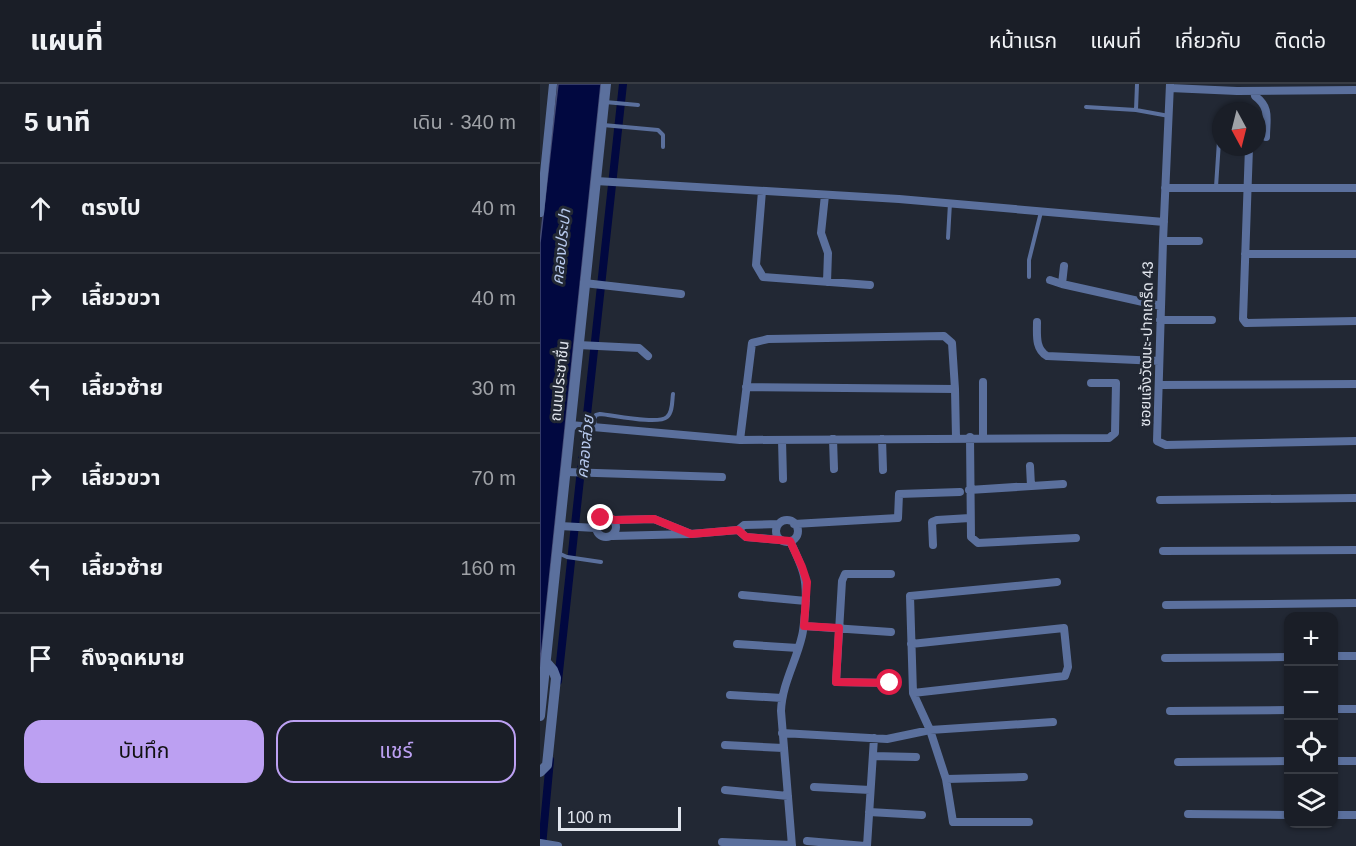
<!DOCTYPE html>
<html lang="th">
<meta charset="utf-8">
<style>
:root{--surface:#1a1e27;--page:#272b33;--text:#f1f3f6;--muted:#9fa2a7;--line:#383c44;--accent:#bca0f2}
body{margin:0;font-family:Arial,"Noto Sans Thai",sans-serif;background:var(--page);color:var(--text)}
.controls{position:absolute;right:18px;bottom:18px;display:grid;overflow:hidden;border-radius:12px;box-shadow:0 2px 4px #0004}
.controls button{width:54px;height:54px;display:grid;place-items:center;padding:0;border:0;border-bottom:2px solid var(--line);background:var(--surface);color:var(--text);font:30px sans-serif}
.compass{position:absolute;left:672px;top:18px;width:54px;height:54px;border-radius:50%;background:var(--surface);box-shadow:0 2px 4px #0004;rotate:173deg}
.scale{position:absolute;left:18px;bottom:15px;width:123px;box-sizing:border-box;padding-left:6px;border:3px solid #e2e6ee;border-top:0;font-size:16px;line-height:21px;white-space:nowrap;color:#e2e6ee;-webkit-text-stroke:4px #222834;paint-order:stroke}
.stop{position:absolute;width:18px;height:18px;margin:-14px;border:4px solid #e11d48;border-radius:50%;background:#fff}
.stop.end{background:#e11d48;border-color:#fff;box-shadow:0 2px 6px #0008}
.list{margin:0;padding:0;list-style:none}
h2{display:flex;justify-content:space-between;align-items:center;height:78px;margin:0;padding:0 24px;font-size:26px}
h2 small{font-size:20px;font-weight:400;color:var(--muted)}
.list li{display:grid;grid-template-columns:39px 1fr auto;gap:18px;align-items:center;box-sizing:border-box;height:90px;padding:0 24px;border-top:2px solid var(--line)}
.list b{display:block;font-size:22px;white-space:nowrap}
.list em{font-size:20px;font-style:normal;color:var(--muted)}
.actions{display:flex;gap:12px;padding:18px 24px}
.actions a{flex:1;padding:14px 0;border:2px solid var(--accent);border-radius:18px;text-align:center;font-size:21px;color:var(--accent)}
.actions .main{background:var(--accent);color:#111}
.icon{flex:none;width:33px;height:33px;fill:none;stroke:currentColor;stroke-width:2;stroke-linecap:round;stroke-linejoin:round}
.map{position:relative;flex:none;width:816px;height:762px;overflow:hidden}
header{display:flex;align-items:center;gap:36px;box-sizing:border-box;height:84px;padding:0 30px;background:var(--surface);border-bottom:2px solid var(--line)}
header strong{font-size:28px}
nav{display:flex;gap:33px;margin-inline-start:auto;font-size:21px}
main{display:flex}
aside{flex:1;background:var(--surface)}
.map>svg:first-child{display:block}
.water{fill:#010840;stroke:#444b74;stroke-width:1.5}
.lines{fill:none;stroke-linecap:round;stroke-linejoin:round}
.canal{stroke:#010840;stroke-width:8}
.service{stroke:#5b709d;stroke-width:4}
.minor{stroke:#5b709d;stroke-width:8}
.tertiary{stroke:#5b709d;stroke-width:10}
.route{stroke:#e11d48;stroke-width:8}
.labels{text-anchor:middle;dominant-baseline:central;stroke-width:6;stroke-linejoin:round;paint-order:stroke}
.street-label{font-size:15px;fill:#e2e6ee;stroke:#222834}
.water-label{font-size:16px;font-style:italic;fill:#b8caee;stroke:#222834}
</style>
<header>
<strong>แผนที่</strong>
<nav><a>หน้าแรก</a><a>แผนที่</a><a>เกี่ยวกับ</a><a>ติดต่อ</a></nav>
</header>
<main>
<aside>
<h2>5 นาที<small>เดิน · 340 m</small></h2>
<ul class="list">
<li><svg class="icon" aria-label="ahead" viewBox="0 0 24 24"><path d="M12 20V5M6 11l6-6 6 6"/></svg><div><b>ตรงไป</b></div><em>40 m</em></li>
<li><svg class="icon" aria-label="right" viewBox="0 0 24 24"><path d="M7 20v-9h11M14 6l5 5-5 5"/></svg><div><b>เลี้ยวขวา</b></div><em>40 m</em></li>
<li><svg class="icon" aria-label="left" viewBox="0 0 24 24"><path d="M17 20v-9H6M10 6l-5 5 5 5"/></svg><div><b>เลี้ยวซ้าย</b></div><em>30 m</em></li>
<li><svg class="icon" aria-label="right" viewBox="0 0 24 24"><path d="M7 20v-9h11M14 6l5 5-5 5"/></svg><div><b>เลี้ยวขวา</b></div><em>70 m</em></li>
<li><svg class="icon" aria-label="left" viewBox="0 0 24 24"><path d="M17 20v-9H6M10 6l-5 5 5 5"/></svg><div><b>เลี้ยวซ้าย</b></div><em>160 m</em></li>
<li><svg class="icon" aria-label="arrive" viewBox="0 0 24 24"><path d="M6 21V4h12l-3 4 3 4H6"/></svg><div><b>ถึงจุดหมาย</b></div></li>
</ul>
<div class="actions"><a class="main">บันทึก</a><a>แชร์</a></div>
</aside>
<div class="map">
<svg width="816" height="762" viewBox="0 0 816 762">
<rect width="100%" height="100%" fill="#222834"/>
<!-- water -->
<path class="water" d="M18,0H61L0,584V159Z"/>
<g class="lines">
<!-- canal -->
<path class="canal" d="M18,597L83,0
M2,762L10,676"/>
<!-- service -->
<path class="service" d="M597,0L596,26L629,32
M65,18L98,21
M546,23L596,26
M63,41L118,46L123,51V63
M676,103L679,57
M408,154L410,119
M489,193V176L501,128
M55,342L54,335L56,331L60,330C73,331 118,341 127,333C133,328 132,316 133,310
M18,469L27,473L61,478"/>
<!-- minor -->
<path class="minor" d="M630,0L623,157L617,357L626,361L816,357
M630,4L697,7L816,6
M714,7L715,12C731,24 726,35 726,53
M709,63L703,235L706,239L816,237
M56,97L359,115L624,138
M625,104H816
M222,107L216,181L223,193L330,201
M285,111L281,149L288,169L287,198
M0,129L13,0
M623,157H659
M705,170H816
M510,196L522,200L621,222
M44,199L141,210
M522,200L524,182
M620,236H672
M497,238C497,251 495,265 507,272L619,277
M38,261L99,264L108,272
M443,298V353
M619,301L816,300
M206,303L415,305
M30,341L200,356L569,354L575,349L576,299H551
M430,353L431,453L438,459L536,454
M293,355L294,385
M342,355L343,386
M200,356L212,259L228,255L404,252L412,259L415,305L416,354
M242,356L243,395
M490,382L491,402
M25,388L182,393
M429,406L523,400
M620,416L816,414
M56 443a10 10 0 1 1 20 0a10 10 0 1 1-20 0Z
M236 447a11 11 0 1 1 22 0a11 11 0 1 1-22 0Z
M254,440L358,434L359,410L420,408
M20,442L56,444
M198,446L206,453L241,456
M151,450L198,446L204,441L238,440
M73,452L151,450L114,435L74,436
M250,457C264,486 268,496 265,529C264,536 264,544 262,552C256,578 242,600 241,627L252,762
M393,461L392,438L397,436L430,434
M623,467L816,466
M202,511L266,517
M626,521L816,519
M264,542L351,548
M197,560L258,564
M371,560L524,544L528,583L525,592L373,609
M794,572H816
M625,574L748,573
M350,599L296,598L302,497L305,490H351
M190,611L242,614
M794,625H816
M630,627L748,626
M242,649L347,655L390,646L513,638
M185,661L243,664
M333,672L376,673
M794,677H816
M638,678L748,677
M406,695L484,693
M274,703L330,706
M185,706L248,712
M329,728L382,731
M648,730L748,731
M794,731H816
M489,738H413L406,695L390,646L373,609L370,512L517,498
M267,757L325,762
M182,758L252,761
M0,759L18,762
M327,762L334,654"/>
<!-- tertiary -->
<path class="tertiary" d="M0,632L66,0
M0,688L7,681L16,594L13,586L6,578"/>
</g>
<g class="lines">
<!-- route -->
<path class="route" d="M61,434L68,433L74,436L114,435L151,450L198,446L206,453L250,457L262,483L267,498L264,542L299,544L296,598L350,599"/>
</g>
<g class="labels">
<!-- street labels -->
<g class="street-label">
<text transform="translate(606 260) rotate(-89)">ซอยแจ้งวัฒนะ-ปากเกร็ด 43</text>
<text transform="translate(19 297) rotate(-84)">ถนนประชาชื่น</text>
</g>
<!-- water labels -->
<g class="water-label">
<text transform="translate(21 163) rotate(-84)">คลองประปา</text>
<text transform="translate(45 363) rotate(-84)">คลองส่วย</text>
</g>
</g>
</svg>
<div class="controls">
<button>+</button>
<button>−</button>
<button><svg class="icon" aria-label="locate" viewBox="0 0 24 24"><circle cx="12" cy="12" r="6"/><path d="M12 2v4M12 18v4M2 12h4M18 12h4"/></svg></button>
<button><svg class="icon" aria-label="layers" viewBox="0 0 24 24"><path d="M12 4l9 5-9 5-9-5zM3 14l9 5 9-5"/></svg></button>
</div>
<svg class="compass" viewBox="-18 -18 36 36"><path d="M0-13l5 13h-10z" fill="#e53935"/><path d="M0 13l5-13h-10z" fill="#9fa2a7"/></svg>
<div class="scale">100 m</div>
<div class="stop" style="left:350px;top:599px"></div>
<div class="stop end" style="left:61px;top:434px"></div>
</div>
</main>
